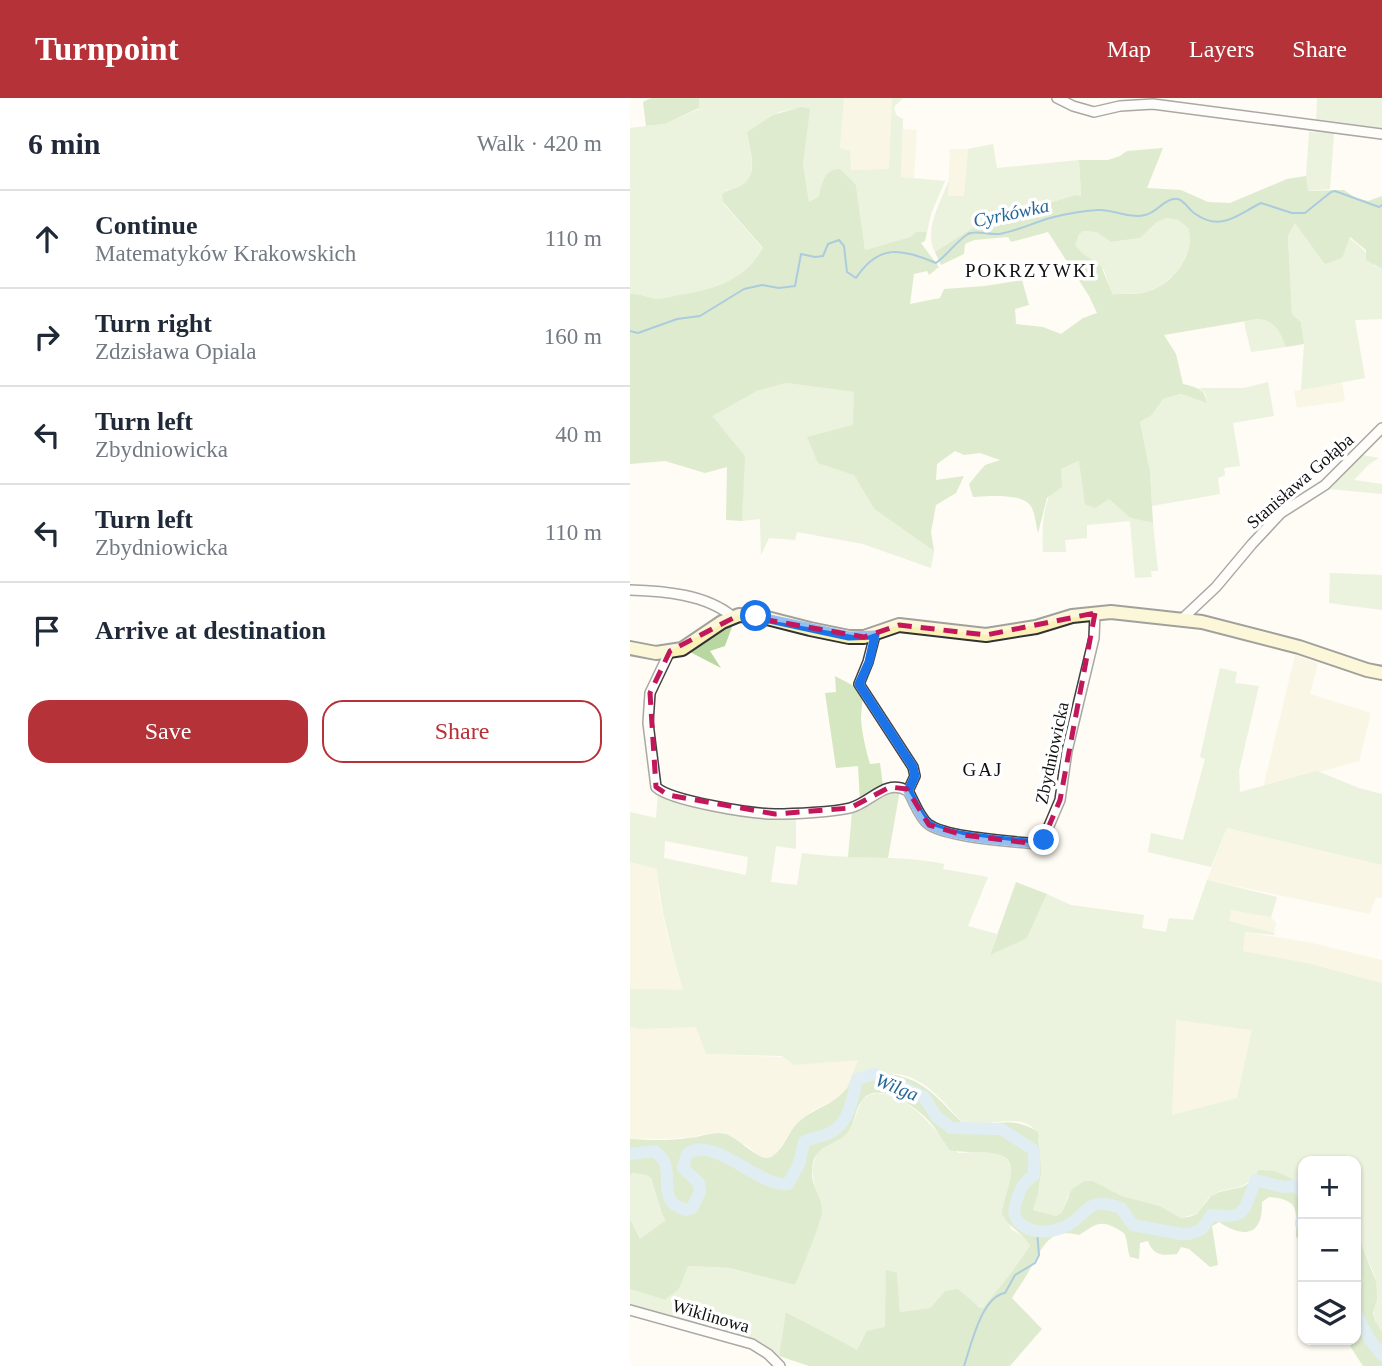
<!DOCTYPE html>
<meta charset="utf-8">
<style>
:root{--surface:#fff;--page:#f6f6f7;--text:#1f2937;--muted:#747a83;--line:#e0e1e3;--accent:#b63239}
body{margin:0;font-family:Georgia,serif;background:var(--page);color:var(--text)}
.controls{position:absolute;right:21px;bottom:21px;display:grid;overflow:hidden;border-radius:14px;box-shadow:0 2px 5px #0004}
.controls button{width:63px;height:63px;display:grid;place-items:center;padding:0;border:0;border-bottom:2px solid var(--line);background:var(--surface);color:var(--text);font:35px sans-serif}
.stop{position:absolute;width:21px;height:21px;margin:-16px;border:5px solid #1a73e8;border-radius:50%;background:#fff}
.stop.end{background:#1a73e8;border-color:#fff;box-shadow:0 2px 7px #0008}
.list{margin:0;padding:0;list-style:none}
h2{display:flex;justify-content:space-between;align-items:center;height:91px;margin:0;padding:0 28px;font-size:30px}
h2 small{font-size:23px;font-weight:400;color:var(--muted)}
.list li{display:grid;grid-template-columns:46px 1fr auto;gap:21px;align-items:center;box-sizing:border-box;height:98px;padding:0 28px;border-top:2px solid var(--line)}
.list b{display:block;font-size:26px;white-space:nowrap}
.list p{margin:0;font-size:23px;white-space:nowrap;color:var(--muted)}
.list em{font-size:23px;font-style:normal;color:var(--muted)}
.actions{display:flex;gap:14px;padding:21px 28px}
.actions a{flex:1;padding:16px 0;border:2px solid var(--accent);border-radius:21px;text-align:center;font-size:24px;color:var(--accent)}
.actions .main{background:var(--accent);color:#fff}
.icon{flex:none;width:38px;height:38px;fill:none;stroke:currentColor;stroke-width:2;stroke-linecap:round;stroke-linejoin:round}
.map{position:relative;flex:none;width:752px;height:1268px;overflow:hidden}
header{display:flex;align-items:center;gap:42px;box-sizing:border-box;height:98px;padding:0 35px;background:var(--accent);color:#fff}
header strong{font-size:33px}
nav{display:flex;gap:38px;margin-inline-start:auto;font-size:24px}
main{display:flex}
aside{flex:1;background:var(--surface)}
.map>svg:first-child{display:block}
.farmland{fill:#f3f0d6}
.green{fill:#d4e7c0;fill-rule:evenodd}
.forest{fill:#b9d7a0;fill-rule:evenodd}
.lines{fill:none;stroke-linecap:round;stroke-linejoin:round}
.stream{stroke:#4993c3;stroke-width:2}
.river{stroke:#bddef2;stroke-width:12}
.street-casing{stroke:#434343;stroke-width:12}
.secondary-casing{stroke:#323232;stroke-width:16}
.street{stroke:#fff;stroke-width:9}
.secondary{stroke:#f9f1b5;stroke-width:12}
.route{stroke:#1a73e8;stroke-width:9}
.marked{fill:none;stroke:#c2185b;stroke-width:5;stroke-dasharray:14 9;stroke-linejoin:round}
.labels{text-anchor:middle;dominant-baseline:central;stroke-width:7;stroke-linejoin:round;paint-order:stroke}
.street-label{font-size:18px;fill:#101010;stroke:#fff}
.water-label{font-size:19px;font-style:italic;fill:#22669a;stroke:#fff}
.neighbourhood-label{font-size:19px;letter-spacing:2px;fill:#101010;stroke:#fff}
</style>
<header>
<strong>Turnpoint</strong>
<nav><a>Map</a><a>Layers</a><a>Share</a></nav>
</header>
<main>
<aside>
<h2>6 min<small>Walk · 420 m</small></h2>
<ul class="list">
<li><svg class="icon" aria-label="ahead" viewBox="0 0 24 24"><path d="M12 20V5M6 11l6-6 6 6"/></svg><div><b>Continue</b><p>Matematyków Krakowskich</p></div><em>110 m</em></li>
<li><svg class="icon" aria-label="right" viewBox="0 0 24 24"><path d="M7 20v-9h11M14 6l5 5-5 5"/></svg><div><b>Turn right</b><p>Zdzisława Opiala</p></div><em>160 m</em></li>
<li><svg class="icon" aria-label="left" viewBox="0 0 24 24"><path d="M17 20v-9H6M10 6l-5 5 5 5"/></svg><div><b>Turn left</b><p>Zbydniowicka</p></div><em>40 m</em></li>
<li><svg class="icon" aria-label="left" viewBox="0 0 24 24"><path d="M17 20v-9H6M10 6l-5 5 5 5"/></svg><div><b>Turn left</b><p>Zbydniowicka</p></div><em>110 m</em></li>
<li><svg class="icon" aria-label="arrive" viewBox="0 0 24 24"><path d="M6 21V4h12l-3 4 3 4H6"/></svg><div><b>Arrive at destination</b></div></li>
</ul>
<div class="actions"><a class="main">Save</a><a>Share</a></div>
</aside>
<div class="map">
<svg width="752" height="1268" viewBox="0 0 752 1268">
<rect width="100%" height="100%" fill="#fefcf4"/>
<!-- farmland -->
<path class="farmland" d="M214,0H262L259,71L221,72L210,51Z
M273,31L287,32L284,80H271Z
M320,51H338L334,99L318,98Z
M712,284L715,303L667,310L664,293Z
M665,557L688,565L680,596L741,615L729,663L633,690Z
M597,730L752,767V800L746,799L740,816L577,782Z
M0,764L27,771L29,798L37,837L54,893L0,891Z
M601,811L641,819L646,825L644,835L598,823Z
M615,834L682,845L752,862V885L677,865L613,853Z
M545,922L623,931L608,1000L542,1017Z
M0,929L10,931L67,929L77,956L228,962L216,992L204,1002L182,1013L164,1029L145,1057L137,1060L130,1059L118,1048L78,1035L60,1040L0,1041Z"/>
<!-- green -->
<path class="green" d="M69,0H214L210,50L220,53L221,72L259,71L262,0H273L264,9L266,17L273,21L271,79L315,83L301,116L297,134H286L280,139L235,152L226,87L210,72L193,82L189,98L179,104L173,65L174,50L164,11L149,14L117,34C120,58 133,88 97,92L93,105L133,151C113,182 84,192 49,198C42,199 34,202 27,201C17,200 10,195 0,196V30L35,26L69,11Z
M687,0H752V32L686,27Z
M679,34L704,35L700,91L677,93L676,78Z
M363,46L367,70L449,62L451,99L445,97L347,127L305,154C293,132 311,104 319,82L318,98H334L338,51Z
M537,120L548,122L558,130C567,156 541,187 516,194C505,198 494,193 483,198L474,172L448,152L445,147L449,136L454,133L466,134L481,144L510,140L527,124Z
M665,125C702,134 724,132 745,168L752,171V221L725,222L735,280L671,292L674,246L671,224L662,216L658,138Z
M628,221C646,223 649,233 656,249L621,254L614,224Z
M638,284L644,318L603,325L610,368L594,370L595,377L588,380L590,396L522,408L520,373L510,324L522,317L533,301L551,296L577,305L576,297L569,290H614Z
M156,285L224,294V377L244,411L304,453L301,470L233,446L167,434L165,442L139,440L131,457L130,421L112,423L114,358L81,318L127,293Z
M732,357L749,360L738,367L724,382L752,386V396L699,391Z
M449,363L479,401L500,420L523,425L528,473H521L522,479L505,480L500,423L457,427V440L435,442L436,454H413C411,417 415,404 431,371Z
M700,475L752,477V512L699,505Z
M590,570L607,574L605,585L629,588L609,673L610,694L687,673L729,690L752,696V767L597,730L581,769L518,754L521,735L553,742L575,661L570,659Z
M205,578L222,587L229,588C235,600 231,609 231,621C232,636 236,652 240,666L250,665L253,688L230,704L228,668L206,670L195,595L206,594Z
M28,696L68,707L166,718V751L146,748L141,784L167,787L172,755C219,762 267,756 314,766L313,771L358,779L338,828L367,836L360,856L397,840L417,796L441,807L514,817L512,830L536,834L539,820L563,822L577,782L647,799L641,819L601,812L599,823L644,835V837L615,834L613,853L677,865L752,885V1234C737,1220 748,1199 745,1182C743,1169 735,1158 732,1145C725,1118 726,1092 726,1063H673V1086L662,1081L623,1078C613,1095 595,1087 581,1098C574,1103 573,1111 566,1116L551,1120L530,1108L492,1098L463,1083L438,1098L432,1114L426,1118L403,1112C410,1096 411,1076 409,1059C408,1053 410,1047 409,1042C403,1011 357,1027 337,1029C317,1009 297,979 266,976C253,975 239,979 226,980L216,992L228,962L164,967L152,958L76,956L66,929L10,931L0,929V891L53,892C42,852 30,813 27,771L0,764V714L26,720ZM35,743L118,759L116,777L34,760ZM546,922L622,932L607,1000L542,1017Z
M247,995C286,1000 302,1032 328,1055C338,1055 347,1053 356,1053C392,1056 381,1085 373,1108L381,1131L396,1140L400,1148L383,1174L353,1210L315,1193L300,1210L270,1214L267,1175L255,1229L226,1253L157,1214L149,1258L122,1243L0,1209V1191L35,1202L49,1191L57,1168L100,1170L165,1187L186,1096L182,1072L186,1056L191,1050L208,1043L223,1024L232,1002L239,997Z
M3,1075L16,1077L21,1080L32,1116L37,1122L10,1141L0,1121V1077Z"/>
<!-- forest -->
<path class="forest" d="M21,0H69V10L35,26L16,28L13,4Z
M171,9L180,11L173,65L179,104L189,98C192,85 194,71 210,71L226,87L235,152L280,139L286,134H297L295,143L291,145L309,169L299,177L297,173L284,176L280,206L310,200L314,191L355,188L392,182L399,207L385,211L386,226L413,229L431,236L453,220L467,215L459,198L418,134L381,144L378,139L344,142L335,146L334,156L311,167L305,154L347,127L445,97L451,98L449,62H478L490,58L497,53L533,50L517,90L551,92L578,104L600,105L657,81L676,78L678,93L714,92L726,100L738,103L752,98V171L736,162V152L720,139L712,160L695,166L665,125L658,138L662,216L671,224L674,246L656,249C649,233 646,223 628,221L534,237L546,256L553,286C565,289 575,290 577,305L551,296L533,301L522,317L510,324L520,373L523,425L500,420L479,401L465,410L455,406L449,363L431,371L432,389L417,400L408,435C406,427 405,413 400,407C392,395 356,398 343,399L339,386L355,367L370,362L350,355L334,357L325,353L307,366L306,382L334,378L326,395L306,407L301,434L304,453L244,411L224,377L188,365L177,339L223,327L224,294L156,285L127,293L82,318L115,358L112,423L96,422L97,369L75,375L35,363L0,366V196C10,195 17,200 27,201C34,201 43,198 49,197C83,192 115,182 133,150L93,104L92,97C98,90 105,92 112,87C130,75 119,52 117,34L143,17ZM537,120L548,122L558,130C567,156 541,188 516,194C505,198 494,194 483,197L471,168L452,155L445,147L449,136L454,133L466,134L481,144L510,140L527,124Z
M103,526L95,548L80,553L91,570L60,554L94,529Z
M270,692L258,760L218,759L222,714L257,693Z
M386,784L417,796L397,840L360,857Z
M241,973C296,979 299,993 337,1029C363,1027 384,1017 408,1034L411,1073L408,1097L403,1112L426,1118L432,1114L442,1091L455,1083H463L492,1098L530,1108L551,1120L559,1119L567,1116L581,1098L589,1094L612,1089L619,1085L629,1072L645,1073L673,1086V1144L666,1139C666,1113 671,1102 639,1099L632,1104C633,1139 613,1140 589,1124L582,1128L588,1167L580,1169L559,1151L551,1149L547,1156C532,1158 523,1157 518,1143L510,1145L509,1161L500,1159C497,1151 498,1143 494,1135C471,1120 468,1125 449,1137C419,1129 413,1149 400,1171C395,1181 388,1190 382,1200L412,1231L380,1268H179L149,1258L156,1214L227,1252L237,1233L255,1229L256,1172L267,1175L270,1214L300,1210L315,1193L328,1191L349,1209L353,1210L382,1174L400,1148C393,1134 380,1131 372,1116C373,1101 381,1088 381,1073C382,1045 337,1058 320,1052C312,1042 307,1031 298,1022C286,1009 249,983 233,1001C225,1010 225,1025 217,1035C206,1048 187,1046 183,1065C178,1086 191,1096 192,1112C193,1121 170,1175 165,1187L100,1170L58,1168L49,1191L35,1202L0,1191V1121L10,1141L36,1122L32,1116L21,1080L16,1077L3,1075L0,1077V1041C19,1042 40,1043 59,1040C71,1039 83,1033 96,1036C107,1040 128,1061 137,1060C149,1059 158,1037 164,1029C175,1015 191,1011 204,1002C218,993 224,977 241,973Z
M726,1122L730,1132L732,1147L746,1184L747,1200L743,1215L745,1223L752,1234V1268H733L716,1242H726Z"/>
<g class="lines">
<!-- stream -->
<path class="stream" d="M0,233L8,235L47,221L70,218L114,191L132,187L149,190L165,188L171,156L185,159L193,158L198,146L209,142L214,148L217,174L226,180C249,145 272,151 306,165C316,158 329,141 338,136C346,132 359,137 369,136C387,133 403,125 420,120C435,116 452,113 468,112C483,111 500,121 515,117C527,115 535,99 548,101C555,103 558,111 564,115C591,135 608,116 631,105L662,115H675L701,94L705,93L749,109L752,107
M334,1268C341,1248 351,1199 375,1195L385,1177L405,1165L409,1157L407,1133"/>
<!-- river -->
<path class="river" d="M0,1056L24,1053C52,1070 20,1102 56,1112L62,1110L70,1094L69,1085L53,1070L57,1056C83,1036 130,1090 158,1086L169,1066L174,1044C180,1040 187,1040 195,1037C219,1029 222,1003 227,981L245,976L294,999L306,1018L321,1030L371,1031L404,1052V1077C395,1083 392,1088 388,1098C384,1110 381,1118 392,1127C407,1138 428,1134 443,1124C450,1119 455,1111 464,1107C472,1104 482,1107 491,1110L503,1127L551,1136H560L572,1131L581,1117C618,1122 613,1112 626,1082L653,1089L665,1088L673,1095
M673,1117L671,1126L673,1128
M726,1182V1188
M726,1216L740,1242L752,1257"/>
<defs>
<path id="street" d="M427,0L443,8L464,14L490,8L523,6L752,36
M0,492C33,493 76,496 103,519
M552,521L586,489L622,446L651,415L695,387L752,330
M245,537L238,564L229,586L283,669L285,678L278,693
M40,553L20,595L18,625L26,689C40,703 123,716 145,716C163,716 204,714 220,710C241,705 255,680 278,693C284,703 289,719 298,726C317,740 382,743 407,746L413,742L430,702L437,653L464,540L465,515
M0,1212L122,1246L138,1256L150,1268"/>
<path id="secondary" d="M0,550L26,555L52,551L92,524L109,517L129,518L180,531L219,539H234L269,527L356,537L406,529L442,518L481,514L572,524L669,549L737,572L752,575"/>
</defs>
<!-- street casing -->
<use href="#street" class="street-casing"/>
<!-- secondary casing -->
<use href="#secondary" class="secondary-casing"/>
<!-- street -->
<use href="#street" class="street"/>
<!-- secondary -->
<use href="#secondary" class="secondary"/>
</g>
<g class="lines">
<!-- route -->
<path class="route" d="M126,518L219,538L245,537L239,564L229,586L283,669L285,678L278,693C284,703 289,719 298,726C317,740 382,743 407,746L414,742"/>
</g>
<!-- marked area -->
<path d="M0 0H752V1268H0ZM465,515L430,702L413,742L407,746L333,737L299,727L277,691L260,689L220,710L145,716L38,697L26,689L20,595L40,553L109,517L234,539L269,527L356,537Z" fill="#fefcf4" fill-opacity=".55" fill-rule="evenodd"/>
<path class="marked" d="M465,515L430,702L413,742L407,746L333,737L299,727L277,691L260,689L220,710L145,716L38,697L26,689L20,595L40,553L109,517L234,539L269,527L356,537Z"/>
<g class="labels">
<!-- street labels -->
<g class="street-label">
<text transform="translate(670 383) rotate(-41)">Stanisława Gołąba</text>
<text transform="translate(422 655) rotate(-78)">Zbydniowicka</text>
<text transform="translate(81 1218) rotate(16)">Wiklinowa</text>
</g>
<!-- water labels -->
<g class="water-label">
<text transform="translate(381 115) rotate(-12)">Cyrkówka</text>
<text transform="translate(267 989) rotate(22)">Wilga</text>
</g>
<!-- neighbourhood labels -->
<g class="neighbourhood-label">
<text x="401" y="172">POKRZYWKI</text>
<text x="353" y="671">GAJ</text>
</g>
</g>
</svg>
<div class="controls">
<button>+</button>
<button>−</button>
<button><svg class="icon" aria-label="layers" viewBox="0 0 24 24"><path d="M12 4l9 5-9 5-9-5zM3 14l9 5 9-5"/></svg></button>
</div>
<div class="stop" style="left:126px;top:518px"></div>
<div class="stop end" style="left:414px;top:742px"></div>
</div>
</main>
